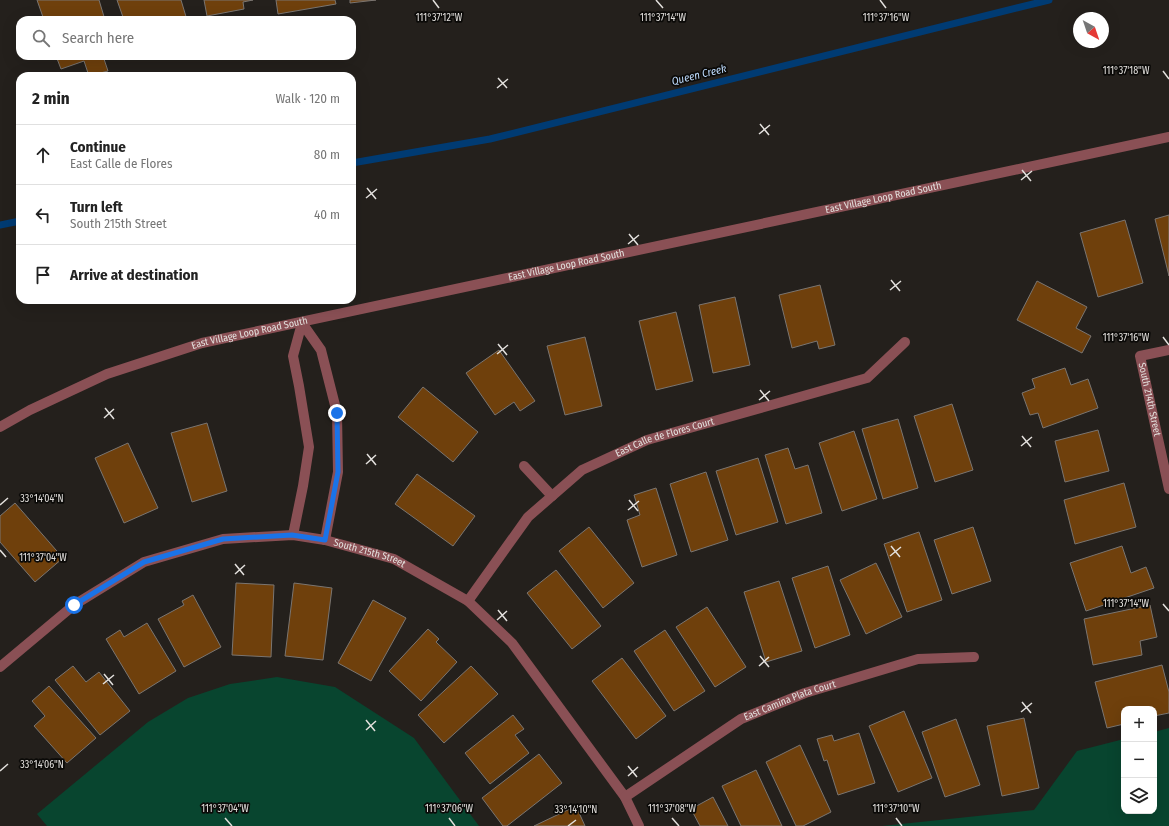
<!DOCTYPE html>
<meta charset="utf-8">
<style>
:root{--surface:#fff;--page:#f6f6f6;--text:#222;--muted:#767676;--line:#e0e0e0}
body{margin:0;font-family:"Fira Sans Condensed",sans-serif;background:var(--page);color:var(--text)}
.controls{position:absolute;right:12px;bottom:12px;display:grid;overflow:hidden;border-radius:8px;box-shadow:0 4px 16px #0002}
.controls button{width:36px;height:36px;display:grid;place-items:center;padding:0;border:0;border-bottom:1px solid var(--line);background:var(--surface);color:var(--text);font:20px sans-serif}
.compass{position:absolute;left:1073px;top:12px;width:36px;height:36px;border-radius:50%;background:var(--surface);box-shadow:0 4px 16px #0002;rotate:140deg}
.stop{position:absolute;width:12px;height:12px;margin:-9px;border:3px solid #1a73e8;border-radius:50%;background:#fff}
.stop.end{background:#1a73e8;border-color:#fff;box-shadow:0 1px 4px #0008}
.list{margin:0;padding:0;list-style:none}
h2{display:flex;justify-content:space-between;align-items:center;height:52px;margin:0;padding:0 16px;font-size:17px}
h2 small{font-size:13px;font-weight:400;color:var(--muted)}
.list li{display:grid;grid-template-columns:26px 1fr auto;gap:12px;align-items:center;box-sizing:border-box;height:60px;padding:0 16px;border-top:1px solid var(--line)}
.list b{display:block;font-size:15px;white-space:nowrap}
.list p{margin:0;font-size:13px;white-space:nowrap;color:var(--muted)}
.list em{font-size:13px;font-style:normal;color:var(--muted)}
.icon{flex:none;width:22px;height:22px;fill:none;stroke:currentColor;stroke-width:2;stroke-linecap:round;stroke-linejoin:round}
.map{position:relative;flex:none;width:1169px;height:826px;overflow:hidden}
.search{position:absolute;background:var(--surface);box-shadow:0 4px 16px #0002;left:16px;top:16px;width:340px;height:44px;display:flex;align-items:center;gap:10px;box-sizing:border-box;padding:0 14px;border-radius:12px;color:var(--muted);font-size:15px}
.panel{position:absolute;background:var(--surface);box-shadow:0 4px 16px #0002;left:16px;top:72px;width:340px;height:232px;border-radius:12px}
.map>svg:first-child{display:block}
.green{fill:#08452f}
.lines{fill:none;stroke-linecap:round;stroke-linejoin:round}
.stream{stroke:#003b73;stroke-width:7}
.building{fill:#6f400c;stroke:#7a7571}
.minor{stroke:#8a5055;stroke-width:10}
.route{stroke:#1a73e8;stroke-width:5}
.ticks{fill:none;stroke:#e3e0dd;stroke-width:1.5}
.labels{text-anchor:middle;dominant-baseline:central;stroke-width:3.5;stroke-linejoin:round;paint-order:stroke}
.street-label{font-size:10px;fill:#e3e0dd;stroke:#0b0a08}
.water-label{font-size:11px;font-style:italic;fill:#bedbfd;stroke:#0b0a08}
.ticks-label{font-size:10px;text-anchor:middle;fill:#e3e0dd;stroke:#0b0a08;stroke-width:3.5;stroke-linejoin:round;paint-order:stroke}
</style>
<div class="map">
<svg width="1169" height="826" viewBox="0 0 1169 826">
<rect width="100%" height="100%" fill="#24201c"/>
<!-- green -->
<path class="green" d="M277,677L335,687L414,738L479,826H47L37,814L148,722L188,698L230,684Z
M1169,728V826H882L1034,810L1077,751L1124,739V811H1154V732Z"/>
<g class="lines">
<!-- stream -->
<path class="stream" d="M352,163L490,139L1049,0
M0,225L20,221"/>
</g>
<!-- building -->
<path class="building" d="M37,0H99L105,20H44Z
M117,0H181L187,20H124Z
M204,0H253L243,2L244,9L207,16Z
M276,0H335L336,4L278,14Z
M350,0H376L350,3Z
M56,56H103L108,71L89,76L84,61L61,69Z
M1169,215V276L1155,219Z
M1125,220L1143,283L1098,297L1080,233Z
M1037,281L1087,307L1076,328L1091,336L1082,353L1017,320Z
M820,285L835,345L819,349L817,341L792,348L779,295Z
M735,297L750,365L713,373L699,305Z
M676,312L693,381L656,390L639,321Z
M585,337L602,406L565,415L547,346Z
M499,350L535,401L520,411L514,402L495,415L466,373Z
M1065,368L1071,385L1088,379L1098,408L1043,428L1038,413L1030,415L1022,393L1035,388L1032,379Z
M423,387L478,432L453,462L398,417Z
M952,404L973,470L935,482L914,416Z
M898,419L918,488L883,499L862,429Z
M207,423L227,491L192,502L171,433Z
M1098,430L1109,471L1065,482L1055,441Z
M854,431L877,499L842,511L819,443Z
M128,443L158,508L124,523L95,458Z
M788,448L795,469L808,465L822,513L786,524L765,455Z
M758,458L778,522L736,535L716,471Z
M706,472L728,540L691,552L670,484Z
M417,474L475,516L453,546L395,504Z
M1124,483L1136,527L1075,544L1064,500Z
M656,488L677,555L642,567L627,520L640,515L634,495Z
M15,503L63,558L35,582L0,542V516Z
M589,527L634,583L603,608L559,551Z
M973,527L991,581L952,594L934,540Z
M919,532L942,600L907,612L884,544Z
M1122,546L1131,573L1146,567L1154,588L1086,611L1070,563Z
M876,563L902,617L866,634L840,580Z
M828,566L850,635L815,648L792,578Z
M556,570L601,626L572,649L527,593Z
M779,581L802,651L766,662L744,592Z
M236,583L274,585L271,657L232,655Z
M294,583L332,588L323,660L285,656Z
M193,595L221,647L184,667L158,619L184,605L182,601Z
M373,600L406,618L371,681L338,663Z
M1150,605L1157,637L1140,641L1142,655L1093,665L1084,619Z
M707,607L746,667L715,687L676,627Z
M147,623L176,671L139,694L106,639L120,630L124,637Z
M428,629L439,639L436,642L457,662L421,701L389,671Z
M665,630L705,691L674,711L634,651Z
M622,658L666,716L636,739L592,681Z
M1162,665L1169,692V713L1154,716V709H1124V724L1107,728L1095,682Z
M73,666L86,682L99,672L130,711L100,735L55,680Z
M471,666L498,694L444,743L418,715Z
M49,686L96,738L67,763L34,726L45,716L32,701Z
M904,711L932,778L898,792L869,726Z
M513,715L524,729L515,735L529,753L490,784L465,753Z
M1024,718L1039,788L1002,796L987,726Z
M956,719L980,785L945,797L922,732Z
M859,733L875,783L838,795L827,760L824,761L817,739L832,735L834,741Z
M800,745L831,812L803,826H796L766,762Z
M539,754L562,783L507,826H503L482,798Z
M756,770L782,826H741L722,786Z
M713,797L728,826H700L691,809Z
M576,806L585,826H534Z"/>
<g class="lines">
<!-- minor -->
<g class="minor">
<path d="M302,323L321,350L337,413L338,472L325,540"/>
<path id="s1" d="M1169,350L1140,356L1169,489"/>
<path id="s2" d="M0,427L30,410L107,374L202,343L1169,137"/>
<path d="M524,466L552,496"/>
<path d="M293,535L303,486L309,447L299,386L293,356L302,323"/>
<path id="s3" d="M468,601L528,517L582,470L647,440L867,378L905,342"/>
<path id="s4" d="M0,667L74,605L144,562L223,539L293,535L325,540L394,559L468,601L512,643L625,797L639,826"/>
<path id="s5" d="M625,797L741,719L805,693L918,659L974,657"/>
</g>
</g>
<g class="lines">
<!-- route -->
<path class="route" d="M74,605L144,562L223,539L292,535L325,540L338,472L337,413"/>
</g>
<!-- ticks -->
<path class="ticks" d="M433,0L439,8M656,0L663,8M880,0L886,8M1163,71L1169,79M498,78L507,88M497,88L508,79M760,124L769,135M759,134L770,125M1022,170L1031,181M1021,180L1032,171M367,188L376,199M366,198L377,189M629,234L638,245M628,244L639,235M891,280L900,291M890,290L901,281M1163,337L1169,345M498,344L507,355M497,354L508,345M760,390L769,401M759,400L770,391M105,408L114,419M104,418L114,409M1022,436L1031,447M1021,446L1032,437M367,454L376,465M366,464L376,455M629,500L638,511M0,505L8,498M628,510L639,501M891,546L900,557M0,550L6,557M890,556L901,547M235,564L244,575M235,574L245,565M1163,604L1169,611M498,610L507,621M497,620L507,611M760,656L769,667M759,666L769,657M104,674L113,685M103,684L114,675M1022,702L1031,713M1021,712L1032,703M366,720L375,731M366,730L376,721M628,766L637,777M0,771L8,764M628,776L638,767M225,818L232,826M449,818L455,826M672,818L679,826M896,818L902,826M568,826L576,820"/>
<g class="labels">
<!-- street labels -->
<g class="street-label">
<text stroke="none"><textPath href="#s2" startOffset="916">East Village Loop Road South</textPath></text>
<text stroke="none"><textPath href="#s2" startOffset="592">East Village Loop Road South</textPath></text>
<text stroke="none"><textPath href="#s2" startOffset="268">East Village Loop Road South</textPath></text>
<text stroke="none"><textPath href="#s1" startOffset="74">South 214th Street</textPath></text>
<text stroke="none"><textPath href="#s3" startOffset="264">East Calle de Flores Court</textPath></text>
<text stroke="none"><textPath href="#s4" startOffset="410">South 215th Street</textPath></text>
<text stroke="none"><textPath href="#s5" startOffset="192">East Camina Plata Court</textPath></text>
</g>
<!-- water labels -->
<g class="water-label">
<text transform="translate(699 75) rotate(-14)">Queen Creek</text>
</g>
</g>
<g class="ticks-label">
<text x="439" y="21">111°37'12"W</text>
<text x="663" y="21">111°37'14"W</text>
<text x="886" y="21">111°37'16"W</text>
<text x="1126" y="74">111°37'18"W</text>
<text x="1126" y="341">111°37'16"W</text>
<text x="42" y="502">33°14'04"N</text>
<text x="43" y="561">111°37'04"W</text>
<text x="1126" y="607">111°37'14"W</text>
<text x="42" y="768">33°14'06"N</text>
<text x="225" y="812">111°37'04"W</text>
<text x="449" y="812">111°37'06"W</text>
<text x="672" y="812">111°37'08"W</text>
<text x="896" y="812">111°37'10"W</text>
<text x="576" y="813">33°14'10"N</text>
</g>
</svg>
<div class="controls">
<button>+</button>
<button>−</button>
<button><svg class="icon" aria-label="layers" viewBox="0 0 24 24"><path d="M12 4l9 5-9 5-9-5zM3 14l9 5 9-5"/></svg></button>
</div>
<svg class="compass" viewBox="-18 -18 36 36"><path d="M0-13l5 13h-10z" fill="#e53935"/><path d="M0 13l5-13h-10z" fill="#767676"/></svg>
<div class="stop" style="left:74px;top:605px"></div>
<div class="stop end" style="left:337px;top:413px"></div>
<div class="search"><svg class="icon" aria-label="search" viewBox="0 0 24 24"><circle cx="10" cy="10" r="6"/><path d="M15 15l6 6"/></svg>Search here</div>
<section class="panel">
<h2>2 min<small>Walk · 120 m</small></h2>
<ul class="list">
<li><svg class="icon" aria-label="ahead" viewBox="0 0 24 24"><path d="M12 20V5M6 11l6-6 6 6"/></svg><div><b>Continue</b><p>East Calle de Flores</p></div><em>80 m</em></li>
<li><svg class="icon" aria-label="left" viewBox="0 0 24 24"><path d="M17 20v-9H6M10 6l-5 5 5 5"/></svg><div><b>Turn left</b><p>South 215th Street</p></div><em>40 m</em></li>
<li><svg class="icon" aria-label="arrive" viewBox="0 0 24 24"><path d="M6 21V4h12l-3 4 3 4H6"/></svg><div><b>Arrive at destination</b></div></li>
</ul>
</section>
</div>
